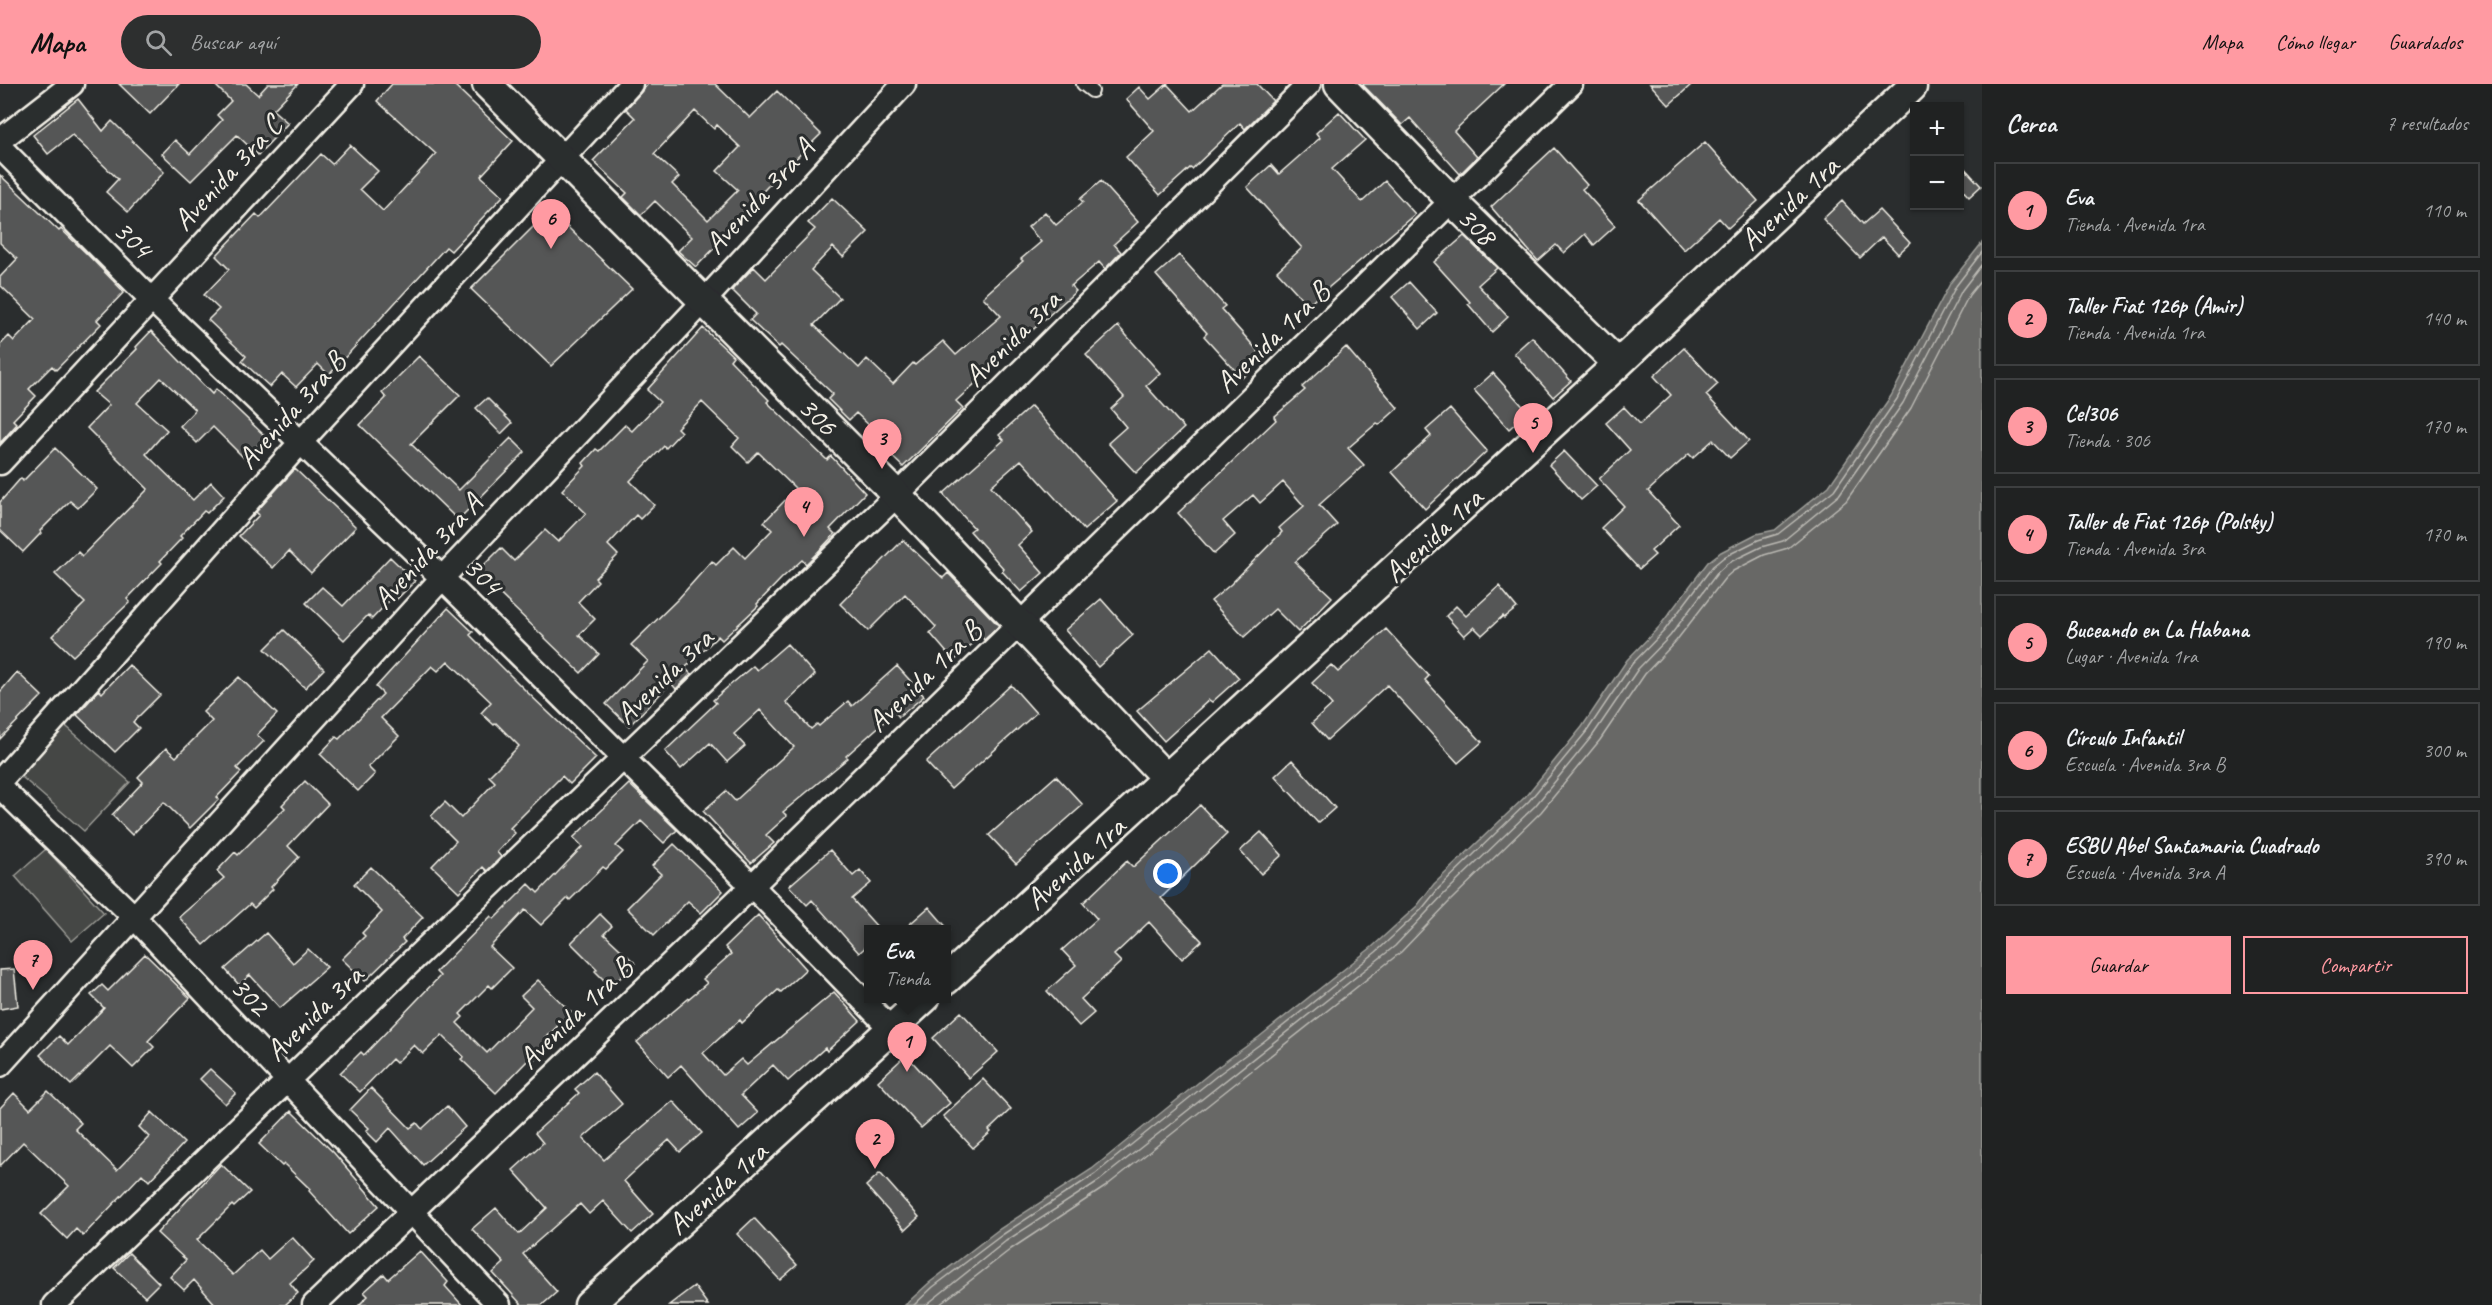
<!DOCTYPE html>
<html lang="es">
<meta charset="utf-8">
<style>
:root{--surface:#202222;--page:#2d2f2f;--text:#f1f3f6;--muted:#a2a4a5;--line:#3d3f40;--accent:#ff9aa2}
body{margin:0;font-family:Caveat,sans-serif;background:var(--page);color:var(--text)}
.controls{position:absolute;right:18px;top:18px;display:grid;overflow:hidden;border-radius:0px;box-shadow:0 2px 4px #0004}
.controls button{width:54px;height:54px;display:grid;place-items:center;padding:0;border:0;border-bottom:2px solid var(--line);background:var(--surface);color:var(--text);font:30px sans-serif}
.you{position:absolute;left:1168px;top:790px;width:21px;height:21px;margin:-15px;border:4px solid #fff;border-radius:50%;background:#1a73e8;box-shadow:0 0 0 9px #1a73e833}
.badge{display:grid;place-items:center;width:39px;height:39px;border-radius:50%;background:var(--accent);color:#111;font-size:20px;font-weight:700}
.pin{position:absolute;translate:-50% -50px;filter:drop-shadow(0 2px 3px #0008)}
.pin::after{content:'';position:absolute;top:32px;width:21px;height:18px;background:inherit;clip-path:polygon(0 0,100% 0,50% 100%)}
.popup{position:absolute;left:864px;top:841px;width:87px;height:78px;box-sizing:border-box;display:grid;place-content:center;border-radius:0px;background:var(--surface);filter:drop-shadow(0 2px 4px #0005);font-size:20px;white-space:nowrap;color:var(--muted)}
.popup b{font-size:22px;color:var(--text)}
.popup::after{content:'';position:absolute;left:50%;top:100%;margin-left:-12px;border:12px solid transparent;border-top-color:var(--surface)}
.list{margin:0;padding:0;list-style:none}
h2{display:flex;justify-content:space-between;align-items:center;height:78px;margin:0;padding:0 24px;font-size:26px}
h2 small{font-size:20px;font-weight:400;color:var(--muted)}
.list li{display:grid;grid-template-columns:39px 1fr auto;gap:18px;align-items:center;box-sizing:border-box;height:96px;margin:0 12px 12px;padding:0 12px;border:2px solid var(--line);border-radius:0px}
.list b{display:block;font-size:22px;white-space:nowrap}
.list p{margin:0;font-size:20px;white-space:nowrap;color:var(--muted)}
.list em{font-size:20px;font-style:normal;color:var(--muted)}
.actions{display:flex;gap:12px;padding:18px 24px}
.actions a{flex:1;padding:14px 0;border:2px solid var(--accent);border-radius:0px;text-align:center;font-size:21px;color:var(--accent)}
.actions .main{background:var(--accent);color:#111}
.icon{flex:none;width:33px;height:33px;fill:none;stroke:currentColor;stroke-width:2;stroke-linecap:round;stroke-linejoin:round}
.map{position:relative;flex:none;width:1982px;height:1221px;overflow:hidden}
header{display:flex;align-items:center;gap:36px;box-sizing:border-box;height:84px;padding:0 30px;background:var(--accent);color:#111}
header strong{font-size:28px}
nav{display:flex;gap:33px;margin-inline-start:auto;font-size:21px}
.search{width:420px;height:54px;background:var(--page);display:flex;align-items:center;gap:15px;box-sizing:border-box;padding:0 21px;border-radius:33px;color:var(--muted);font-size:22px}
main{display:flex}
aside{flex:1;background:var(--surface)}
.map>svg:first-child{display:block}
.green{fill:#444645;stroke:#9c9c96;stroke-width:1.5}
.water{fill:#676866;stroke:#9f9f9a;stroke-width:1.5}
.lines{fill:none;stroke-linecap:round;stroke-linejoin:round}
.shore{stroke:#bcbab4;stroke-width:1.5}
.building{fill:#555756;stroke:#f4f1e8;stroke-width:1.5;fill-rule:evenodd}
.service-casing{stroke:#f4f1e8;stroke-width:16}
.minor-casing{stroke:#f4f1e8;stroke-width:27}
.tertiary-casing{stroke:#f4f1e8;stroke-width:33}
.service{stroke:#2a2d2e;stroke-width:12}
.minor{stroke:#2a2d2e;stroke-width:22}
.tertiary{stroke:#2a2d2e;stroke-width:28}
.labels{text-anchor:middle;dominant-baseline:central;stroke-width:6;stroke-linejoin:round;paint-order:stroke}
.street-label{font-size:30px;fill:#f4f1e8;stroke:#2a2d2e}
</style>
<header>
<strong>Mapa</strong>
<div class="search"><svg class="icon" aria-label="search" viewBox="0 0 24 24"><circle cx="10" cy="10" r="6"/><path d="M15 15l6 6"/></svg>Buscar aquí</div>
<nav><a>Mapa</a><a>Cómo llegar</a><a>Guardados</a></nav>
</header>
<main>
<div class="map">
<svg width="1982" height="1221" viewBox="0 0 1982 1221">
<rect width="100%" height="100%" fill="#2a2d2e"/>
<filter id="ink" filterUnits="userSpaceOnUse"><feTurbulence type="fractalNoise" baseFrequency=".0167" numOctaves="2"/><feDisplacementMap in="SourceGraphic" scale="12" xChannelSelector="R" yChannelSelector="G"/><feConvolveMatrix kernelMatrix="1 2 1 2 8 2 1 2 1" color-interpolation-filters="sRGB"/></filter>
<g filter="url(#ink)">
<!-- green -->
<path class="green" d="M60,637L130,698L84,747L15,687Z
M46,765L104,829L72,857L15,792Z"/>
<!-- water -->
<path class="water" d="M1982,159V1221H905L929,1199L998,1146L1092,1085L1215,985L1259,953L1372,863L1417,822L1434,800L1525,713L1582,643L1627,576L1659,543L1708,478L1721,468L1756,450L1775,446L1829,402L1891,312L1951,198Z"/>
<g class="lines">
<!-- shore -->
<path class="shore" d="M914,1221L933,1203L1002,1151L1095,1090L1219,990L1263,958L1376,868L1421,826L1439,804L1529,717L1587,647L1632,580L1664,547L1713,482L1724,473L1758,456L1778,450L1834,406L1897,315L1956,202L1982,168
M926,1221L1006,1157L1100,1096L1395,862L1444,810L1535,722L1593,651L1638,585L1670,552L1718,488L1728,479L1761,463L1783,457L1839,411L1903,319L1962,206L1982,180
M939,1221L1011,1165L1105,1103L1401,868L1451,816L1541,728L1600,656L1645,590L1676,557L1725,494L1733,487L1764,471L1788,464L1846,417L1911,324L1969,211L1982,195"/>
</g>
<!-- building -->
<path class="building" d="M119,0H179L150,30Z
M214,0H246L258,11L268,0H298L273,26L288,39L258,71L237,51L191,97L162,70L175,56L190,70L222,36L217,31L231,17Z
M392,0H453L513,57L481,92L503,112L451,167L446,163L329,291L318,280L296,303L282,290L270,303L242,277L246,272L208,236L219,225L204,211L229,185L216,172L256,130L260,134L321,70L332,80L350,61L378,87L360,105L383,127L436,70L377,17Z
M648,0H715L750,34L777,7L821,50L767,103L732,140L735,143L696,183L678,167L692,153L655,117L641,131L623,113L627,109L593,77L635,34L626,25ZM695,27L714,45L717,41L740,63L717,87L738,106L708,136L672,100L679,93L654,70Z
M1167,0L1192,27L1222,0H1257L1273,17L1245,45L1240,39L1192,85L1190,84L1160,111L1126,73L1154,47L1126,15L1139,3L1150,15Z
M1362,0H1504L1454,47L1477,73L1460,90L1410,34L1402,41Z
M1650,0H1692L1669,21Z
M78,15L103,47L112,37L164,88L128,128L106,108L118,95L72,51L48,70L33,51Z
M1339,28L1365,56L1332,85L1362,118L1385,97L1415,130L1308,221L1277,187L1302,164L1247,103L1271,81L1279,90L1320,54L1316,49Z
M1705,58L1758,117L1728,144L1719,134L1684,166L1639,116Z
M1554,64L1587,101L1582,105L1615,142L1594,161L1585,150L1564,169L1556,161L1538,177L1491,123Z
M1959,78L1981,102L1969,113L1959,102Z
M0,91L59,147L61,145L87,170L124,208L97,236L101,240L56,286L52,282L29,305L36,312L13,336L17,340L0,359V261L9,252L14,257L35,235L0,201V193L17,175L0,159Z
M1101,97L1138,138L1114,160L1121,168L1105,185L1099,178L1071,202L1076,207L978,295L979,296L956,317L963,324L903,383L882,363L887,358L856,329L849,336L828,315L833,310L781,261L779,263L750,236L756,230L732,206L754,183L766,195L815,145L808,139L832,114L868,148L843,173L833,163L811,186L840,214L814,241L859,284L867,275L893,300L913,279L915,281L943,257L956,271L1001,232L983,213L1023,177L1021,175L1041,158L1028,143L1045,128L1056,141L1083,118L1080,115Z
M1842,117L1863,140L1879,126L1910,159L1898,170L1882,153L1860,174L1823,135Z
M550,126L632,205L551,282L471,205Z
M1464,152L1497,184L1478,201L1508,233L1492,248L1468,220L1470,218L1434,178Z
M1179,171L1225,222L1221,225L1264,274L1242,294L1204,252L1207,249L1156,191Z
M1409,198L1437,229L1420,245L1392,213Z
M1118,242L1160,289L1146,302L1184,344L1136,389L1108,359L1126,343L1111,325L1124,313L1086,271Z
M703,244L733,272L730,276L769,316L767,318L827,376L831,372L865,409L830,445L835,450L816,470L806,480L802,476L782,494L757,520L758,522L722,556L718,552L685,584L691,590L676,605L671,599L629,642L606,620L648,577L631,561L679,514L712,477L716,481L734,463L745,474L772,446L764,438L796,405L758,368L748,378L732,362L739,354L702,318L677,344L681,348L666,364L664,362L630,397L654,421L640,435L636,431L608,461L618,471L595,494L598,497L578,518L595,535L579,551L599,570L581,589L477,488L501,464L514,477L545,446L558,458L586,429L562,406L585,382L583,379L596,365L599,367L625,341L632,347L660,318L647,306Z
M151,247L212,310L216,305L266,353L245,375L213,343L197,359L180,342L195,326L161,294L137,319L167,346L146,370L193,416L211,398L224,412L207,429L204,427L180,452L182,454L160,477L162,479L127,515L130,518L73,572L52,552L85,519L55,490L78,468L82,472L148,405L87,344L109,321L94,308L137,265L136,263Z
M1532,253L1571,297L1553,313L1514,269Z
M1346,263L1398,324L1379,341L1377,339L1348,364L1364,381L1319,421L1337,441L1295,478L1332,513L1298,548L1275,525L1244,553L1211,517L1231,500L1282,448L1279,444L1304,422L1283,398L1260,419L1253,411L1223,437L1235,451L1214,470L1178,429L1276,336L1274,333L1305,306L1302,303Z
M1684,264L1718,300L1706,311L1749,357L1730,374L1713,356L1693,374L1689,370L1648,407L1679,441L1651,467L1655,471L1639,485L1601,444L1624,422L1599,395L1630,366L1606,339L1624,323L1640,340L1671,311L1654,292Z
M419,272L460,311L411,360L459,406L511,354L525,368L458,436L360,341L386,314L382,309Z
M1493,289L1528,328L1509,345L1474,306Z
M487,314L512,339L501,350L476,324Z
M1031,322L1117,417L1084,446L1021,376L991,402L1032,448L1018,461L1043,489L1021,508L1002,487L1004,485L970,447L974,444L943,410L1004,356L999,351Z
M1450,325L1487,367L1425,425L1392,388L1431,352L1426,346Z
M55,364L97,405L78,424L70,417L40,447L41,449L23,468L0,446V418L21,394L23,397Z
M1564,367L1597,402L1581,416L1549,381Z
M295,385L356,443L311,489L289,467L273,484L239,452L259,431L256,428Z
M903,456L943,494L948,489L999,542L984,556L981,552L954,577L930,549L936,543L905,510L868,547L840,520Z
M390,473L415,497L394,518L391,515L372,535L368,531L344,556L306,519L322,503L343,522Z
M1499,502L1517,524L1504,534L1503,532L1482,551L1474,543L1464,552L1446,532L1456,522L1466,532Z
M1101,515L1133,551L1098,583L1065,546Z
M448,524L473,548L470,551L527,608L596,674L570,700L562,692L510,744L515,749L497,768L501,773L487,787L483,783L459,808L432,782L456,757L431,732L445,718L461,734L495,698L489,692L519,662L496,639L494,641L481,629L491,618L448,577L438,587L432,582L381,634L399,652L368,683L375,690L358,707L320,670L336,653L339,655L383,610L376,603Z
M1386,545L1429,592L1425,596L1482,658L1458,679L1387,601L1327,656L1312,639L1332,621L1312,599L1331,581L1338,588Z
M284,546L324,585L305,604L265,565Z
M787,560L815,591L786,618L811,645L817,640L819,642L848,617L852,622L897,582L924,612L899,633L895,628L846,672L848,674L783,728L787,732L766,751L774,759L751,779L703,727L726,707L735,717L794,663L760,626L734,650L745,662L727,678L710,659L681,685L665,667L716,619L713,616L729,602L753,582L757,586Z
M1212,564L1239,594L1212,618L1209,616L1164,657L1137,627Z
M129,581L160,611L133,638L139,644L115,668L77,631L99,606L102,609Z
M17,588L42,612L0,655V608Z
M239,593L277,630L257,651L264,657L237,684L241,688L217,713L219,715L190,744L164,718L132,751L112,731L143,698L138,693L166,664L176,673L212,637L203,628Z
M1011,601L1036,629L951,705L926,678Z
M1292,676L1335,724L1318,739L1275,692Z
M1056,692L1083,721L1016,780L989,751Z
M305,697L328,720L288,762L299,773L271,803L273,805L254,824L250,820L204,861L179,833L224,794L217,787L235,768L238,771L285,724L282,721Z
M629,700L677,746L664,759L641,737L616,762L623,768L606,785L603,783L570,816L568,814L541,841L525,826L490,863L512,884L492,904L489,901L460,930L463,933L457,939L487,969L532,923L521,912L538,896L571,928L546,954L551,959L532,978L529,975L496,1009L461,975L464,973L442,951L423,970L414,961L396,979L392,975L360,1008L340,989L361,968L364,971L393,941L440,892L436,888L491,832L494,835L529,800L538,809L582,763L573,754Z
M1200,721L1227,750L1161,814L1202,857L1182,875L1149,838L1114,871L1121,878L1081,915L1094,929L1079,942L1047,907L1076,881L1062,866L1097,835L1083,819L1127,777L1133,783Z
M1261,748L1282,771L1261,790L1240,767Z
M674,760L723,807L701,829L688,817L654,851L627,824L661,790L652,782Z
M830,766L853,792L860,786L871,799L852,815L880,846H868V861L859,869L812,816L807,821L789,802Z
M371,783L423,833L402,855L405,858L365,897L342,875L365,852L362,849L382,828L354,800Z
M929,823L949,846H903Z
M600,830L612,842L604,850L635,879L611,903L595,887L597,885L571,859Z
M758,831L806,885L781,908L778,906L742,939L740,936L703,969L723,991L741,975L747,981L834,908L860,937L827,967L825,964L788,997L773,981L741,1011L758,1029L739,1046L681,981L668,993L637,958L707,899L703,895L731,870L725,863Z
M266,849L293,879L308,865L327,883L280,924L250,891L239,901L225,885Z
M145,870L190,914L148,957L154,963L133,984L110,962L71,1001L40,971L59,952L68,961L104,924L91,911L102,901L108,907Z
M14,885L18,922L0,925V886Z
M961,928L998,968L969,994L933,954Z
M906,971L950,1019L921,1044L878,997Z
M210,985L236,1009L225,1020L200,995Z
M594,988L622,1020L583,1054L604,1076L673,1017L702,1049L680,1068L669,1056L624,1097L653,1130L632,1149L603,1117L589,1130L580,1120L523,1170L557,1208L542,1221H522L493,1189L504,1179L472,1145L496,1124L519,1150L547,1124L513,1086L543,1059L535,1049L579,1009L575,1005Z
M983,995L1011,1025L989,1046L991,1048L973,1064L943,1032Z
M371,1004L410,1044L417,1039L422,1045L447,1022L465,1043L423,1081L390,1044L377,1058L366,1047L369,1044L350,1026Z
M48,1007L81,1039L75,1045L117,1086L149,1053L139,1043L152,1028L184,1059L149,1097L142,1090L83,1152L76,1145L67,1155L41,1130L69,1102L23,1058L0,1082V1024L14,1009L30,1025Z
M291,1027L334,1069L379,1122L348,1150L309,1107L310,1105L284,1080L282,1082L259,1060Z
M221,1080L250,1108L234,1123L232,1121L197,1156L233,1191L260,1166L268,1175L292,1153L314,1177L290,1199L298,1209L285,1221H216L194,1196L184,1206L170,1193L186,1176L157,1149Z
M880,1089L919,1133L905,1146L866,1102Z
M754,1134L797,1181L780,1196L737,1150Z
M420,1167L448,1198L445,1202L462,1221H359L368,1212L364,1208L384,1190L388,1195Z
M129,1169L159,1199L145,1213L114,1184Z
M694,1202L708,1221H669Z"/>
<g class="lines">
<defs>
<path id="service" d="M1083,0L1092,7"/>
<path id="minor" d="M0,56L72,0
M0,63L151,215L442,494L752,802L891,945
M0,379L352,0
M0,697L300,359L631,0
M0,703L133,832L499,1221
M0,981L442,494L704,217L904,0
M54,1221L897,411L1309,0
M314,1221L752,802L1571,0"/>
<path id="tertiary" d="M487,0L897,411L1167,695
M1339,0L1453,118L1618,280
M946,896L1618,280L1912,3
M589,1221L925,914"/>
</defs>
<!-- service casing -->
<use href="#service" class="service-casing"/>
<!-- minor casing -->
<use href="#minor" class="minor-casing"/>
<!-- tertiary casing -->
<use href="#tertiary" class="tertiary-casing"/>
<!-- service -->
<use href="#service" class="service"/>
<!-- minor -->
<use href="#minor" class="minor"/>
<!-- tertiary -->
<use href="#tertiary" class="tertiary"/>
</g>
</g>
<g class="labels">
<!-- street labels -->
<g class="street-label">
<text transform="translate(227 89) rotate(-47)">Avenida 3ra C</text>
<text transform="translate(759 112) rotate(-47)">Avenida 3ra A</text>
<text transform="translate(1789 119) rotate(-43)">Avenida 1ra</text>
<text transform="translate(1477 142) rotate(45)">308</text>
<text transform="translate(133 155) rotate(45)">304</text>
<text transform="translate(1272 253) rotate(-44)">Avenida 1ra B</text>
<text transform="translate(1012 254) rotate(-45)">Avenida 3ra</text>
<text transform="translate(291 326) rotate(-48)">Avenida 3ra B</text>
<text transform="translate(818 332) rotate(45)">306</text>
<text transform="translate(1433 451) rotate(-43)">Avenida 1ra</text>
<text transform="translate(427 467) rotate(-47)">Avenida 3ra A</text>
<text transform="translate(483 492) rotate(45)">304</text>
<text transform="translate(664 592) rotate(-44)">Avenida 3ra</text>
<text transform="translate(924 592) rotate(-44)">Avenida 1ra B</text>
<text transform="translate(1075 779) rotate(-42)">Avenida 1ra</text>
<text transform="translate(250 912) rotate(46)">302</text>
<text transform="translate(314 929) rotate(-44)">Avenida 3ra</text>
<text transform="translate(575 929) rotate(-44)">Avenida 1ra B</text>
<text transform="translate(717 1104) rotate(-42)">Avenida 1ra</text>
</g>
</g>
</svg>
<div class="controls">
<button>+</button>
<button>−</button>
</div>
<div class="you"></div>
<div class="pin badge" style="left:907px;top:988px">1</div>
<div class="popup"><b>Eva</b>Tienda</div>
<div class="pin badge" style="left:875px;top:1085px">2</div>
<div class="pin badge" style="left:882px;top:385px">3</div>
<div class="pin badge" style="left:804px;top:453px">4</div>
<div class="pin badge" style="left:1533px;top:369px">5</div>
<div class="pin badge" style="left:551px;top:165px">6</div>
<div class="pin badge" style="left:33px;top:906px">7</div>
</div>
<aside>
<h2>Cerca<small>7 resultados</small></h2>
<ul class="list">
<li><span class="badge">1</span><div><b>Eva</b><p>Tienda · Avenida 1ra</p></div><em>110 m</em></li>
<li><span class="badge">2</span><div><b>Taller Fiat 126p (Amir)</b><p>Tienda · Avenida 1ra</p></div><em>140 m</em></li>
<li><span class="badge">3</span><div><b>Cel306</b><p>Tienda · 306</p></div><em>170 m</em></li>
<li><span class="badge">4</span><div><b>Taller de Fiat 126p (Polsky)</b><p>Tienda · Avenida 3ra</p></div><em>170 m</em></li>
<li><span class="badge">5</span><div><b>Buceando en La Habana</b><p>Lugar · Avenida 1ra</p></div><em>190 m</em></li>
<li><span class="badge">6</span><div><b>Círculo Infantil</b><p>Escuela · Avenida 3ra B</p></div><em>300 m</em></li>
<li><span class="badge">7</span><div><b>ESBU Abel Santamaria Cuadrado</b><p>Escuela · Avenida 3ra A</p></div><em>390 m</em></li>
</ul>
<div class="actions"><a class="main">Guardar</a><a>Compartir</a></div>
</aside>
</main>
